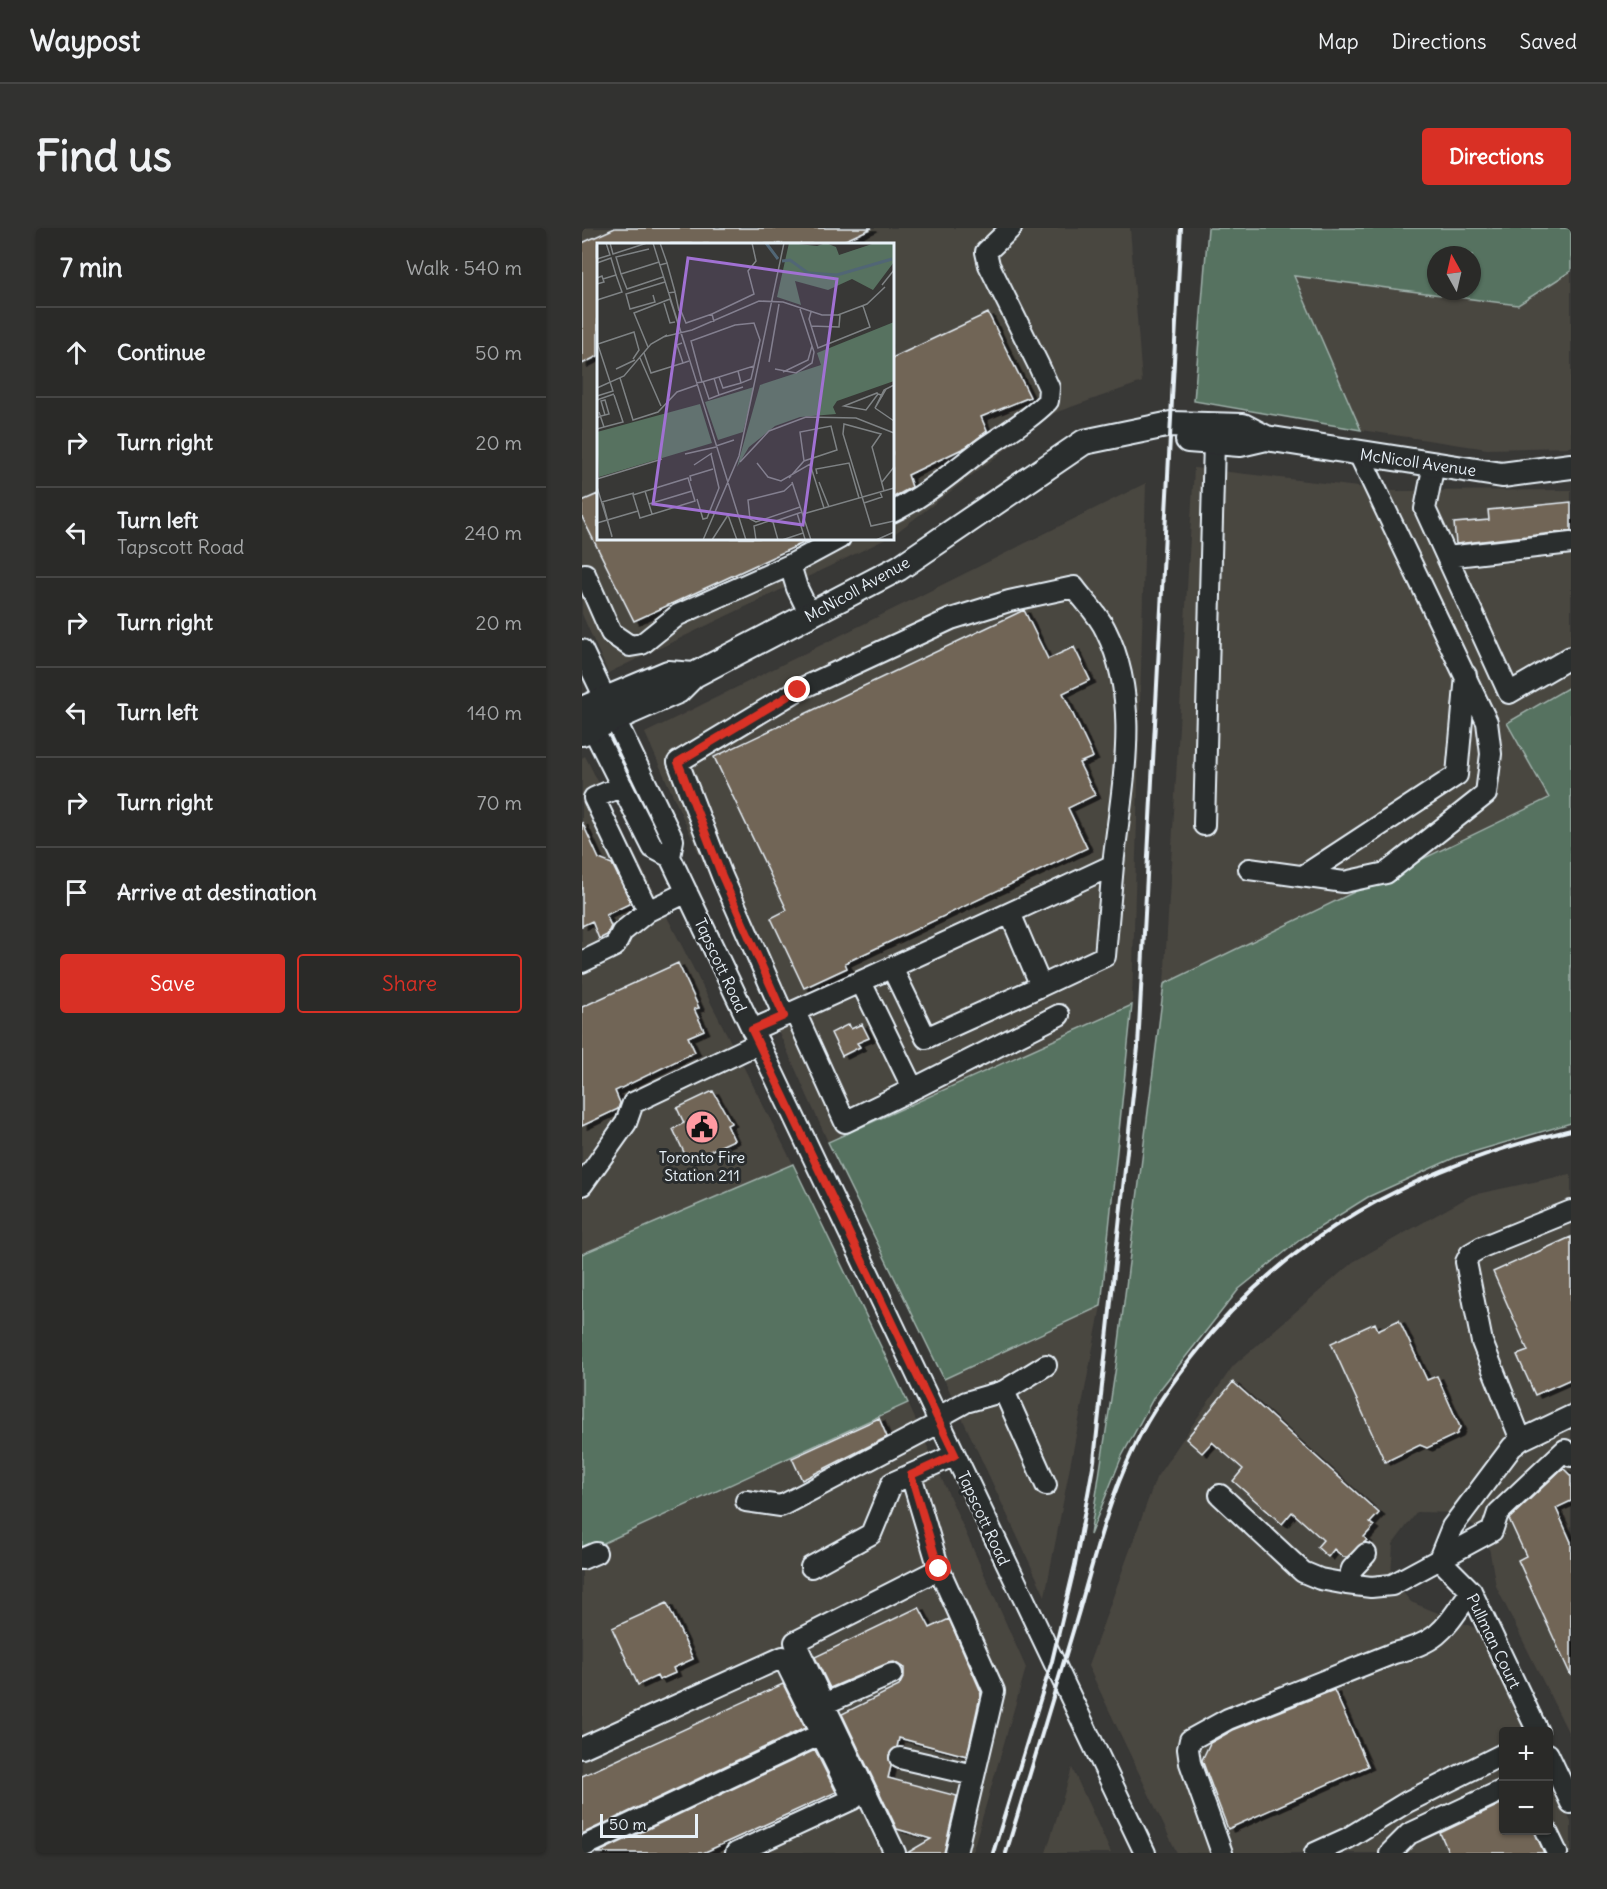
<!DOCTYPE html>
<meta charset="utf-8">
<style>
:root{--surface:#2a2a28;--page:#323230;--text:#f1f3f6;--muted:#a5a7a8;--line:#464645;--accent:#d93025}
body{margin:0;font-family:Delius,sans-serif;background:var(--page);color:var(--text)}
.controls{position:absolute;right:18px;bottom:18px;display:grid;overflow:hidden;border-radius:6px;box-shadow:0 2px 4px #0004}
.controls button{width:54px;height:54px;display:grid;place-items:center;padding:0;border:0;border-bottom:2px solid var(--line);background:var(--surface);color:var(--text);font:30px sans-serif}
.compass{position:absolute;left:845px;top:18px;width:54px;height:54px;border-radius:50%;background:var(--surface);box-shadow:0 2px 4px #0004;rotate:352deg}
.scale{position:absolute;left:18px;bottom:15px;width:98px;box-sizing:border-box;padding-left:6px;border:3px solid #e8f1f8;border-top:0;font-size:16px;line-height:21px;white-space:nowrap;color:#e8f1f8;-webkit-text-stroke:4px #2a2d2e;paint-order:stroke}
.stop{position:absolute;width:18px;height:18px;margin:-14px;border:4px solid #d93025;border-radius:50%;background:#fff}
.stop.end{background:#d93025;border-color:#fff;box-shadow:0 2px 6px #0008}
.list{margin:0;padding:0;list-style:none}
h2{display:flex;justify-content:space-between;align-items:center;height:78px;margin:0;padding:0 24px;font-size:26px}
h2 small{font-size:20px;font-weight:400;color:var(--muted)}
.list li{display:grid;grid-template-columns:39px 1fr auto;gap:18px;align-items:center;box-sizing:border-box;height:90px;padding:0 24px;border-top:2px solid var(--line)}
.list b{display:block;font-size:22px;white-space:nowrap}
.list p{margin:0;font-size:20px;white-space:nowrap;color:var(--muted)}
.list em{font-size:20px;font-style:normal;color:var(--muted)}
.actions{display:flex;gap:12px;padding:18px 24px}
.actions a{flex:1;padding:14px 0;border:2px solid var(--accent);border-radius:6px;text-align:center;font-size:21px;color:var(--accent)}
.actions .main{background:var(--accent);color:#fff}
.icon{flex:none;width:33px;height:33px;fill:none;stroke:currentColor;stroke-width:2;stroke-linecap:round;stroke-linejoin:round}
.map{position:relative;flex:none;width:989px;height:1625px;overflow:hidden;border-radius:6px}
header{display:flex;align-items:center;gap:36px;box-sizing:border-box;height:84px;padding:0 30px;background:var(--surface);border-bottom:2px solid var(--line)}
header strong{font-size:28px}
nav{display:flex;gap:33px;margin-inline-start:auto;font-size:21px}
.intro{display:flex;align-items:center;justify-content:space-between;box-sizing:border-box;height:144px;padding:0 36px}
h1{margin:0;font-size:42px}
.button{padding:15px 27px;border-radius:6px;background:var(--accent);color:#fff;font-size:21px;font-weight:700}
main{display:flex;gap:36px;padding:0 36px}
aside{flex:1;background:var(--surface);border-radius:6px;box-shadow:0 2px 4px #0004}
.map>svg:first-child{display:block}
.built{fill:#494640}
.green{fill:#577260;stroke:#a0b2ac;stroke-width:1.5;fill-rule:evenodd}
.building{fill:#716557;stroke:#e8f1f8;stroke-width:1.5;filter:url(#shadow)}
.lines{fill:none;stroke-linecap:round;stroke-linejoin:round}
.minor-casing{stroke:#e8f1f8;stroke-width:24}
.major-casing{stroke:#e8f1f8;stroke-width:28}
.minor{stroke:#2a2d2e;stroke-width:20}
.major{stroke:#2a2d2e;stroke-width:24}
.rail{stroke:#e8f1f8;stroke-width:4}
.route{stroke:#d93025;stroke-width:8}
.labels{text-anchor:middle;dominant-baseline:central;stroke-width:6;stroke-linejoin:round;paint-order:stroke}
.street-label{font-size:16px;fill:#e8f1f8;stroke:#2a2d2e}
.poi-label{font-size:16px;fill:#e8f1f8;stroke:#2a2d2e}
.inset-river{fill:none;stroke:#516675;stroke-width:3}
.inset-road{fill:none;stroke:#7e8284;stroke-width:1.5}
.view{fill:#a171d3;fill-opacity:0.15;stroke:#a171d3;stroke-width:3}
.inset-edge{fill:none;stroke:#e8f1f8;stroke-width:3}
</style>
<header>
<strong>Waypost</strong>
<nav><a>Map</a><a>Directions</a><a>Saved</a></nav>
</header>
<div class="intro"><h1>Find us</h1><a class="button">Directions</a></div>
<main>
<aside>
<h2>7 min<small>Walk · 540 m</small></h2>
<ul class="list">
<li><svg class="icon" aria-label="ahead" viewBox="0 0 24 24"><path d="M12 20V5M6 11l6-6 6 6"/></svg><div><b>Continue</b></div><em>50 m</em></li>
<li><svg class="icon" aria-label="right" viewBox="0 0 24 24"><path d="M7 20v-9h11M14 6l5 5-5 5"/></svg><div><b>Turn right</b></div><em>20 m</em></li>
<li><svg class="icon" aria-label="left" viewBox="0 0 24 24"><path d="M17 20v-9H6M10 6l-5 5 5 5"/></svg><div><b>Turn left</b><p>Tapscott Road</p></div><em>240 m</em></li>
<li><svg class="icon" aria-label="right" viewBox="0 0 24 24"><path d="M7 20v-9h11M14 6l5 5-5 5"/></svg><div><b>Turn right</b></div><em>20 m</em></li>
<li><svg class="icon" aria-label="left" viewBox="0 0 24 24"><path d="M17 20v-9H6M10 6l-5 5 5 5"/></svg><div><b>Turn left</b></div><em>140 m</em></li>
<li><svg class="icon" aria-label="right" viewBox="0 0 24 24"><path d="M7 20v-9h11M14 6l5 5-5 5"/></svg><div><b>Turn right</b></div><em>70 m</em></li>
<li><svg class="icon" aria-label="arrive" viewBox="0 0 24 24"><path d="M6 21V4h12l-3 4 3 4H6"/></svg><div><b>Arrive at destination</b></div></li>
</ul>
<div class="actions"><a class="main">Save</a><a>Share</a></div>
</aside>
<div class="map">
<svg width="989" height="1625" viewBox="0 0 989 1625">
<defs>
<filter id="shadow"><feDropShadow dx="5.5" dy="3" stdDeviation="0" flood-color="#0009"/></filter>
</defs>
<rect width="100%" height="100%" fill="#383836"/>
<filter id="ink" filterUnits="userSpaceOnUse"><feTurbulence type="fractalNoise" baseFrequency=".0167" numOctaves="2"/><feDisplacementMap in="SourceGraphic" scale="12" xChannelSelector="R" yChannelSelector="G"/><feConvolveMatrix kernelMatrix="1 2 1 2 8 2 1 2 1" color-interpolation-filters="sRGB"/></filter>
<g filter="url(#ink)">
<!-- built -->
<path class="built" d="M0,0H548L560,154L472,185L311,307L310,16H16V310L304,311L26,445L0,386Z
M989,43V219L905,221L779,202L711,48L936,77Z
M612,240L811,263L989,262V458L925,495L967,570L582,756Z
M564,255L550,777L246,914L63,505Z
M3,528L211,936L0,1026V530Z
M989,946V1510L914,1358L906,1314L880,1285L835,1284L811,1316L809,1350L829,1374L893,1400L919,1442L947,1503L921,1504V1602H966L967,1546L989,1594V1625H595L506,1438L574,1250L651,1138L771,1034L890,967Z
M519,1078L463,1368L362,1151Z
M326,1175L444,1440L390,1625H0V1325Z
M490,1540L529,1625H464Z"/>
<!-- green -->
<path class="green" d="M626,0H989V43L936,77L712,48L779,202L612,173ZM854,27H890V63H854Z
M989,458V895L874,929L786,969L719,1011L657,1061L572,1169L540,1228L508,1307L534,1138L582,756L967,570L925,495Z
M550,777L519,1078L362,1151L246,914Z
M211,936L326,1175L0,1325V1026Z"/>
<!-- building -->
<path class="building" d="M33,0H290L255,16H16V128L0,136V15Z
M406,85L448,169L399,189L405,203L384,219L326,247L330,259L310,270V130Z
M16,266V310H232L52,393L0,289V273Z
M989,274V303L874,316L872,295L907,292L906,282Z
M442,382L466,431L492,419L508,452L481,465L511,529L497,535L513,567L486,580L505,620L263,735L265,740L222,760L189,690L205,682L132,529Z
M0,594L17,631L30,636L49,675L24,687L29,698L25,707L17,711L10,693L0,698Z
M96,735L117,780L112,781L122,802L106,809L113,824L33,863L38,875L36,881L0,898V779Z
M267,796L269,801L280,796L287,810L275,815L278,819L260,828L249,805Z
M131,863L149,895L145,897L152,912L106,933L91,901L102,895L95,880Z
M989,1009V1151L953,1167L935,1127L946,1123L911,1044Z
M817,1092L845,1152L855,1148L878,1199L875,1206L845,1220L838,1217L803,1234L749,1115L793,1095L796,1102Z
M651,1154L797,1285L788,1295L792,1298L782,1309L785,1312L765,1329H761L752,1321L746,1329L735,1319L741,1312L710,1284L700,1296L651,1253L661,1241L630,1214L620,1225L604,1211Z
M297,1190L305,1209L220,1252L210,1230Z
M981,1240L989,1248V1273L974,1280L989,1314V1448L936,1332L944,1328L927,1291Z
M85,1375L111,1431L91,1440L93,1445L77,1452L75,1448L56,1457L30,1400Z
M337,1379L348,1400L367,1391L399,1464L385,1528L317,1510L315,1519L307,1527L309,1538L306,1550L375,1568L362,1625H325L349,1611L315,1601L260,1486L317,1458L322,1448V1440L312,1434L306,1435L248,1460L233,1429Z
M201,1456L223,1500L0,1606V1548Z
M752,1462L786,1538L646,1601L620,1532L628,1515L651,1502Z
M233,1522L254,1564L121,1625H15Z
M921,1575V1602H952L962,1625H867L858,1605Z"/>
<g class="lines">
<defs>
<path id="minor" d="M852,236L843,281L927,465L989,429
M310,284C345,267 371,243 402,220C424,205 447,192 466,173L467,160L456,136L407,37L404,24L429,0
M865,329L989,315
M3,346L29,405L48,418L60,416L96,387L208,337
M228,387L215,360L208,337L258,310
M0,422L91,612L88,629L563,1625
M4,487L71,620L88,629
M40,558L12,570L66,683L105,664
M622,597L632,214
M667,641L762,654L804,645L904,566L909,526L905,494L777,226
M721,648L875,547L884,447
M428,685L459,758L523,728L531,637
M0,734L33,718L40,704L66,683
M310,740L344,810L459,758
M213,784L263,894L331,861L279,754
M170,802C291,749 411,693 531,637C539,562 560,474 524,403C517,387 502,373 492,359L427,373L369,391L216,462L96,534L140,648L202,788
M331,861L477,787
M0,957L44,895L51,875L177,815
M422,1163L464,1257
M355,1190L384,1174L422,1163L464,1137
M939,1212L900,1114L884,1034L888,1026L900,1019L989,983
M329,1247L357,1341L412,1463L374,1625
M638,1267L721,1344L738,1351L765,1356L789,1359L810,1357L910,1303L916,1285L983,1222L989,1228
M164,1273L199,1278L357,1195
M0,1331L14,1325
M857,1331L870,1299L930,1219L939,1212L989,1188
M857,1331L889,1363L956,1504
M229,1339L289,1306L310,1255L373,1227
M765,1356L770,1341L784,1326
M310,1446L242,1476L313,1625
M242,1476L213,1414L357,1341
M0,1520L201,1429L271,1571L154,1625
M966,1526L989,1575
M318,1530L392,1547
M964,1602L975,1625
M0,1619L239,1506
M640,1625L608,1535L606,1521L608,1512L646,1491L812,1425C858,1414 863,1400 889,1363
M733,1625L766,1610L825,1574L921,1526
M808,1625L827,1606L921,1562"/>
<path id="major" d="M606,212L658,216L684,210
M0,481L86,445L112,447
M0,505L96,463L112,447L317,340L502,214L589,196L661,198L684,210L920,247L989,238"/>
</defs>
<!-- minor casing -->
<use href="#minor" class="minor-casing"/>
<!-- major casing -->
<use href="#major" class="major-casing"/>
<!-- minor -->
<use href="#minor" class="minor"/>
<!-- major -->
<use href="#major" class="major"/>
<!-- rail -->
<path class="rail" d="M411,1625L470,1433L493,1337L512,1233L556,819L599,0
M424,1625C447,1548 471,1470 494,1393C511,1336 524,1278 550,1224C564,1191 586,1160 608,1132C703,1006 837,938 989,902"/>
</g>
</g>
<g class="lines" filter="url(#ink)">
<!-- route -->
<path class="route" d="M216,462L96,534L140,648L202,788L170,802L373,1227L329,1247L357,1341"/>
</g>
<!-- icons -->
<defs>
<symbol id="civic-disc" viewBox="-11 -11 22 22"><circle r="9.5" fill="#ff9aa2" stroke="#2a2d2e"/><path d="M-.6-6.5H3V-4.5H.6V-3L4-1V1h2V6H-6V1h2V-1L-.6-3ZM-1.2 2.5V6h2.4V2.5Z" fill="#111"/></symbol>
</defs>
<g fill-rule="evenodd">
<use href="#civic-disc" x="101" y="880" width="38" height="38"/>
</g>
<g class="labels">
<!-- street labels -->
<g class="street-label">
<text transform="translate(836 234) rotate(8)">McNicoll Avenue</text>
<text transform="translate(275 361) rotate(-29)">McNicoll Avenue</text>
<text transform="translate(139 737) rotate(65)">Tapscott Road</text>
<text transform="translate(402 1290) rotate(65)">Tapscott Road</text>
<text transform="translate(912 1413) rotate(64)">Pullman Court</text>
</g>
<!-- poi labels -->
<g class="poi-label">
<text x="120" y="929">Toronto Fire<tspan x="120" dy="18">Station 211</tspan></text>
</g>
</g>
<!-- overview -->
<g transform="translate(15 15)">
<rect width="297" height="297" fill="#383836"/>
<path d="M192,0L220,3L229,0L239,4L242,12L278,0H297V19L276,47L255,36L231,47L198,38L204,62L180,54ZM297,79V138L240,158L236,164L239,171L203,174L178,183L152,204L140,224L163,142L224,122L220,110ZM157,144L146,189L121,197L108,159ZM103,161L115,200L2,234L0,189Z" fill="#577260"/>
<path class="inset-river" d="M169,0L181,16M185,18L193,17L211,30L240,32L295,16"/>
<path class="inset-road" d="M13,0L16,11L50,0M56,0L149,297M63,0L70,20M52,6L19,14L24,31L62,19M0,16L13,12L9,0M0,20L14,15L19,32L6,36M63,22L70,20L78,49L71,50M24,31L30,46L66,34M0,35L5,33L7,39L0,41M285,42L297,27M78,49L82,68M56,52L58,59L33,66L29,51L68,39M73,56L91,112M0,57L25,49L19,32M67,60L73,80L78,79M84,68L89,80L115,71M214,69L212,76L221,105L273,84L266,63M117,79L115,71L157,51L151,28L159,18L155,0M214,83L242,84L243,72M66,94L95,87L162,58L186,59L225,72H241L270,61L288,44M0,99L16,148L0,153M85,100L80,102L86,120L92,118M1,101L37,89L42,107L36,116M51,104L37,70L73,56M47,110L54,130L86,120M43,115L64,163M172,119L182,61M19,126L38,117M178,126L199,130L215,120L217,109L203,66M141,128L144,140L154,136L157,123M186,129L211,117L215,103M122,134L126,145L144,140M23,135L36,177L61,169L80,149L100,142M106,138L112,156L122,152L117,135M99,140L105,139L122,134L157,123L163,97L157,80L138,82L94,98L105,139M0,145L27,133L54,101L70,92M289,146L278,165L287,147L297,142M281,151L269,167L247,163L280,150L281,151L284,152L286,153M122,152L146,144M0,157L17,151M278,165L297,178M0,175L4,173L12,171L8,157L4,158L8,172M7,184L26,179L17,152M0,186L7,184L2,169M119,203L137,197M88,211L119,204M143,219L172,188L209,174L259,175L297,190M160,220L171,234L184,238L213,221L227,265M97,222L115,210M220,231L219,226L252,220L262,255M192,235L207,218L240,207L234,183L203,189L207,218M0,236L65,216M94,238L93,233L116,226M195,239L214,297M222,239L232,264M285,239L297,224M196,240L187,248L151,257L153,276L159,279L203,264M0,244L15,293M48,248L55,271M287,248L275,204L284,191L247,181L246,191L274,283L297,278M100,256L106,276L110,275L122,245L114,211M5,259L37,250M6,260L15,294M267,260L285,254L283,249M52,261L95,248M200,270L208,296M206,271L297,245M176,279L205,269M0,280L41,268L43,275L98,258L91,235L36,252L41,268M106,297L142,213L187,0M115,297L131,272L140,297M159,297L157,283L172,278L176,279L181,297M185,297L206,290M279,297L297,289"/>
<path class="view" d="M91,15L240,36L206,282L56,261Z"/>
<rect width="297" height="297" class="inset-edge"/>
</g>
</svg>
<div class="controls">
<button>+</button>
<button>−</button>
</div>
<svg class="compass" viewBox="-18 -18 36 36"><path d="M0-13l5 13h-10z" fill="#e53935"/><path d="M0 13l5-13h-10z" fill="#a5a7a8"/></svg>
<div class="scale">50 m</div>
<div class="stop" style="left:357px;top:1341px"></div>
<div class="stop end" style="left:216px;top:462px"></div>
</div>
</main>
